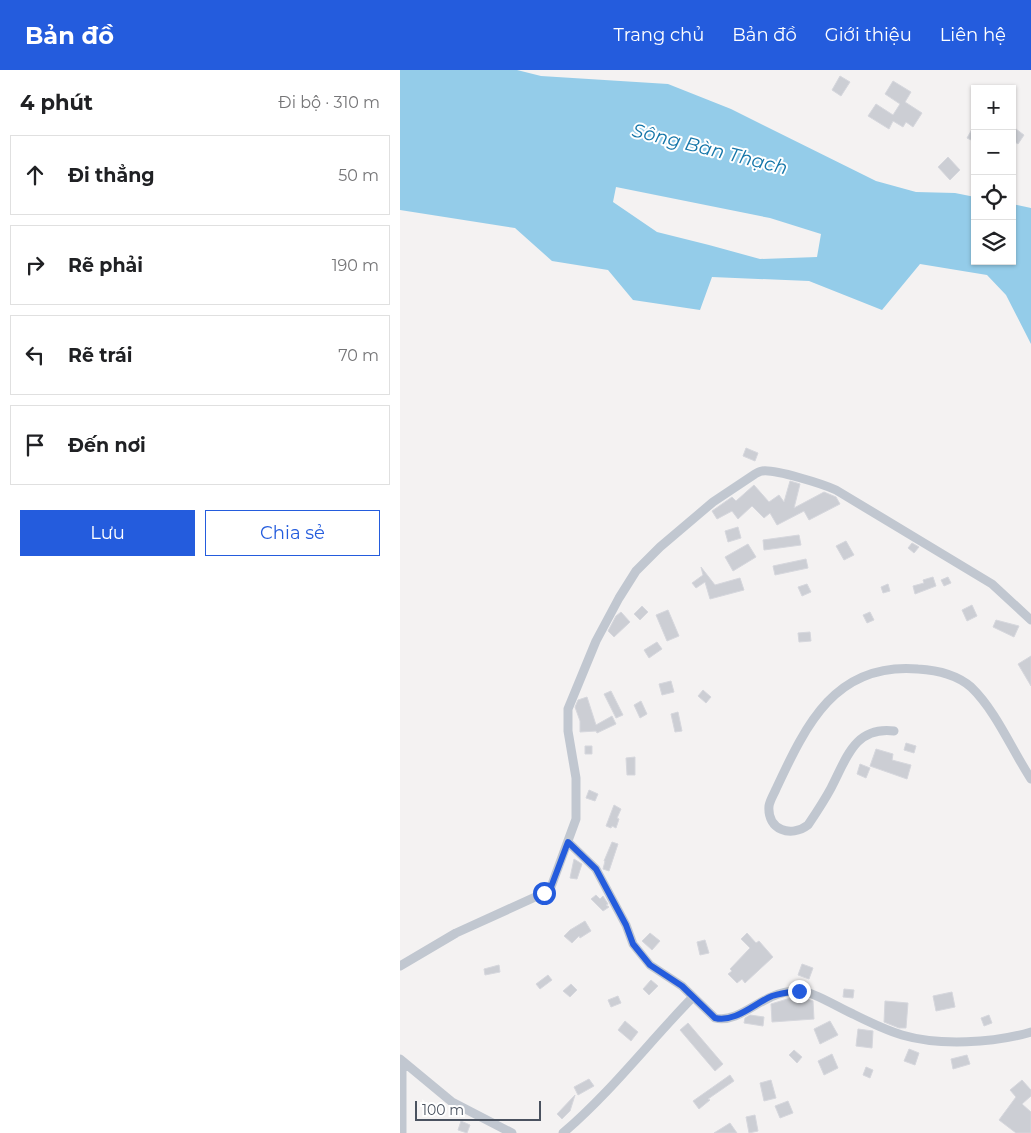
<!DOCTYPE html>
<html lang="vi">
<meta charset="utf-8">
<style>
:root{--surface:#fff;--page:#f2f2f2;--text:#202124;--muted:#757577;--line:#e0e0e0;--accent:#245cdd}
body{margin:0;font-family:Montserrat,sans-serif;background:var(--page);color:var(--text)}
.controls{position:absolute;right:15px;top:15px;display:grid;overflow:hidden;border-radius:0px;box-shadow:0 1px 4px #0004}
.controls button{width:45px;height:45px;display:grid;place-items:center;padding:0;border:0;border-bottom:1px solid var(--line);background:var(--surface);color:var(--text);font:25px sans-serif}
.scale{position:absolute;left:15px;bottom:12px;width:126px;box-sizing:border-box;padding-left:5px;border:2px solid #4a525f;border-top:0;font-size:14px;line-height:18px;white-space:nowrap;color:#4a525f;-webkit-text-stroke:4px #fff;paint-order:stroke}
.stop{position:absolute;width:15px;height:15px;margin:-11px;border:4px solid #245cdd;border-radius:50%;background:#fff}
.stop.end{background:#245cdd;border-color:#fff;box-shadow:0 1px 5px #0008}
.list{margin:0;padding:0;list-style:none}
h2{display:flex;justify-content:space-between;align-items:center;height:65px;margin:0;padding:0 20px;font-size:21px}
h2 small{font-size:16px;font-weight:400;color:var(--muted)}
.list li{display:grid;grid-template-columns:32px 1fr auto;gap:15px;align-items:center;box-sizing:border-box;height:80px;margin:0 10px 10px;padding:0 10px;border:1px solid var(--line);border-radius:0px}
.list b{display:block;font-size:19px;white-space:nowrap}
.list em{font-size:16px;font-style:normal;color:var(--muted)}
.actions{display:flex;gap:10px;padding:15px 20px}
.actions a{flex:1;padding:11px 0;border:1px solid var(--accent);border-radius:0px;text-align:center;font-size:18px;color:var(--accent)}
.actions .main{background:var(--accent);color:#fff}
.icon{flex:none;width:28px;height:28px;fill:none;stroke:currentColor;stroke-width:2;stroke-linecap:round;stroke-linejoin:round}
.map{position:relative;flex:none;width:631px;height:1063px;overflow:hidden}
header{display:flex;align-items:center;gap:30px;box-sizing:border-box;height:70px;padding:0 25px;background:var(--accent);color:#fff}
header strong{font-size:24px}
nav{display:flex;gap:28px;margin-inline-start:auto;font-size:18px}
main{display:flex}
aside{flex:1;background:var(--surface)}
.map>svg:first-child{display:block}
.water{fill:#94cce9;fill-rule:evenodd}
.building{fill:#ccced4;stroke:#d6d7dd}
.lines{fill:none;stroke-linecap:round;stroke-linejoin:round}
.minor{stroke:#c1c7d0;stroke-width:9}
.route{stroke:#245cdd;stroke-width:6}
.labels{text-anchor:middle;dominant-baseline:central;stroke-width:4;stroke-linejoin:round;paint-order:stroke}
.water-label{font-size:19px;font-style:italic;fill:#1475a8;stroke:#fff}
</style>
<header>
<strong>Bản đồ</strong>
<nav><a>Trang chủ</a><a>Bản đồ</a><a>Giới thiệu</a><a>Liên hệ</a></nav>
</header>
<main>
<aside>
<h2>4 phút<small>Đi bộ · 310 m</small></h2>
<ul class="list">
<li><svg class="icon" aria-label="ahead" viewBox="0 0 24 24"><path d="M12 20V5M6 11l6-6 6 6"/></svg><div><b>Đi thẳng</b></div><em>50 m</em></li>
<li><svg class="icon" aria-label="right" viewBox="0 0 24 24"><path d="M7 20v-9h11M14 6l5 5-5 5"/></svg><div><b>Rẽ phải</b></div><em>190 m</em></li>
<li><svg class="icon" aria-label="left" viewBox="0 0 24 24"><path d="M17 20v-9H6M10 6l-5 5 5 5"/></svg><div><b>Rẽ trái</b></div><em>70 m</em></li>
<li><svg class="icon" aria-label="arrive" viewBox="0 0 24 24"><path d="M6 21V4h12l-3 4 3 4H6"/></svg><div><b>Đến nơi</b></div></li>
</ul>
<div class="actions"><a class="main">Lưu</a><a>Chia sẻ</a></div>
</aside>
<div class="map">
<svg width="631" height="1063" viewBox="0 0 631 1063">
<rect width="100%" height="100%" fill="#f4f2f2"/>
<!-- water -->
<path class="water" d="M0,0H117L141,6L268,14L331,39L476,111L516,122L555,123L575,127V191H612V134L631,138V274L606,225L587,205L520,194L482,240L409,211L312,207L300,240L233,230L208,200L152,191L115,158L0,140ZM216,117L370,148L421,164L417,187L360,189L309,175L257,162L213,132Z"/>
<!-- building -->
<path class="building" d="M440,6L450,12L441,26L432,20Z
M493,11L511,22L505,32L522,43L513,57L506,52L503,57L493,51L489,59L468,46L476,34L493,45L500,34L485,24Z
M575,54V72L567,68Z
M612,56L624,65L618,74L612,70Z
M548,87L560,100L550,110L538,97Z
M346,378L358,383L355,391L343,386Z
M390,411L400,414L394,438L424,422L436,427L440,434L409,450L404,441L377,455L370,443L364,448L352,436L338,449L332,441L317,449L312,441L332,427L336,431L354,415L369,432L379,425L384,432Z
M338,457L341,468L328,472L325,461Z
M399,465L401,475L364,480L363,470Z
M446,471L454,485L444,490L436,476Z
M512,473L519,477L514,483L508,478Z
M348,474L356,487L333,501L325,487Z
M406,489L408,498L375,505L373,496Z
M301,497L315,515L340,508L344,520L310,529L305,512L296,518L292,513L303,505Z
M533,507L536,516L515,524L513,516L524,513L523,510Z
M548,507L551,513L544,516L541,510Z
M407,514L411,522L402,526L398,517Z
M488,514L490,521L483,523L481,517Z
M572,535L577,546L567,551L562,540Z
M242,536L248,542L240,550L234,544Z
M268,540L279,566L267,571L256,545Z
M221,542L230,552L214,567L208,561L216,546Z
M470,542L474,550L467,553L463,545Z
M596,550L619,556L614,567L593,557Z
M410,562L411,571L399,572L398,563Z
M257,572L262,579L249,588L244,580Z
M631,586V616L618,594Z
M271,611L274,622L262,625L259,614Z
M303,620L311,627L306,633L298,626Z
M211,621L223,645L216,648L204,624Z
M187,627L196,655L212,646L216,654L197,663L196,661L180,662V651L175,637L178,630Z
M241,631L247,644L240,648L234,635Z
M278,642L282,661L275,662L271,644Z
M506,673L516,676L514,683L504,680Z
M185,676H192V684H185Z
M476,679L493,684L492,690L511,695L507,709L470,696Z
M235,687V705H227L226,688Z
M460,694L470,698L466,708L457,704Z
M189,720L198,724L195,731L186,728Z
M214,735L221,739L217,748L219,749L216,758L212,756L211,758L206,756Z
M212,772L218,774L209,801L203,799L205,791H204Z
M174,789L182,794L177,809L170,808Z
M196,825L200,829L203,826L208,834L206,835L209,837L203,841L191,829Z
M185,851L191,861L180,868L179,866L172,873L164,866L170,860Z
M250,863L260,871L252,880L242,871Z
M347,863L356,873L359,871L373,887L345,913L342,909L337,913L328,904L332,901L330,899L350,878L341,869Z
M305,870L309,883L300,885L297,872Z
M402,894L413,898L409,909L398,905Z
M99,895L100,902L85,905L84,899Z
M148,905L152,910L140,919L136,914Z
M251,910L258,916L249,925L243,919Z
M171,914L177,920L170,927L163,921Z
M444,919L454,920L453,928L443,927Z
M552,922L555,937L536,941L533,926Z
M218,926L221,933L211,937L208,930Z
M394,927L405,928L413,931L414,949L372,952L371,934Z
M485,931L508,933L506,958H499L484,952Z
M350,945L364,947L363,956L344,953L345,948Z
M589,945L592,953L584,956L581,948Z
M225,951L238,962L231,971L218,960Z
M430,951L438,965L420,974L414,959Z
M288,953L323,994L315,1001L280,960Z
M458,959L473,961L472,978L456,976Z
M509,979L519,983L515,995L504,991Z
M394,980L402,987L397,993L389,985Z
M432,984L438,998L424,1005L418,991Z
M567,985L570,994L553,999L551,989Z
M466,997L473,1000L470,1008L463,1005Z
M330,1005L334,1011L308,1029L310,1030L299,1039L293,1031Z
M189,1009L194,1016L178,1025L174,1017Z
M371,1010L376,1028L364,1031L360,1013Z
M622,1010L631,1020V1026L622,1034L631,1042V1063H616L599,1050L616,1027L610,1020Z
M175,1025L170,1041L162,1049L157,1044Z
M388,1031L393,1043L380,1048L375,1036Z
M355,1045L358,1061L349,1063L346,1047Z
M61,1051L70,1055L67,1063L58,1060Z
M330,1053L337,1063H314Z"/>
<g class="lines">
<!-- minor -->
<path class="minor" d="M494,661C454,656 446,690 431,718C424,731 416,743 408,755C391,768 367,760 369,736C370,730 374,724 376,719C406,655 435,592 518,599C536,600 557,605 571,617C596,641 612,680 631,709
M168,772L196,799L226,855L233,874L250,895L282,916L315,948C334,953 354,934 371,927C380,923 391,920 401,921C414,922 439,938 453,944C469,952 485,960 502,965C539,976 594,973 631,962
M0,896L56,863L144,823L151,817L176,749V708L168,661V639L196,571L219,528L236,501L260,477L313,432L355,404C357,403 360,401 362,401C375,399 423,414 436,420L592,514L631,550
M0,989L52,1032L112,1063
M2,991V1063
M163,1063C211,1022 249,972 293,927"/>
</g>
<g class="lines">
<!-- route -->
<path class="route" d="M144,823L151,817L168,772L196,799L226,855L233,874L250,895L282,916L315,948C335,953 355,933 372,926C381,923 390,922 399,921"/>
</g>
<g class="labels">
<!-- water labels -->
<g class="water-label">
<text transform="translate(310 79) rotate(14)">Sông Bàn Thạch</text>
</g>
</g>
</svg>
<div class="controls">
<button>+</button>
<button>−</button>
<button><svg class="icon" aria-label="locate" viewBox="0 0 24 24"><circle cx="12" cy="12" r="6"/><path d="M12 2v4M12 18v4M2 12h4M18 12h4"/></svg></button>
<button><svg class="icon" aria-label="layers" viewBox="0 0 24 24"><path d="M12 4l9 5-9 5-9-5zM3 14l9 5 9-5"/></svg></button>
</div>
<div class="scale">100 m</div>
<div class="stop" style="left:144px;top:823px"></div>
<div class="stop end" style="left:399px;top:921px"></div>
</div>
</main>
